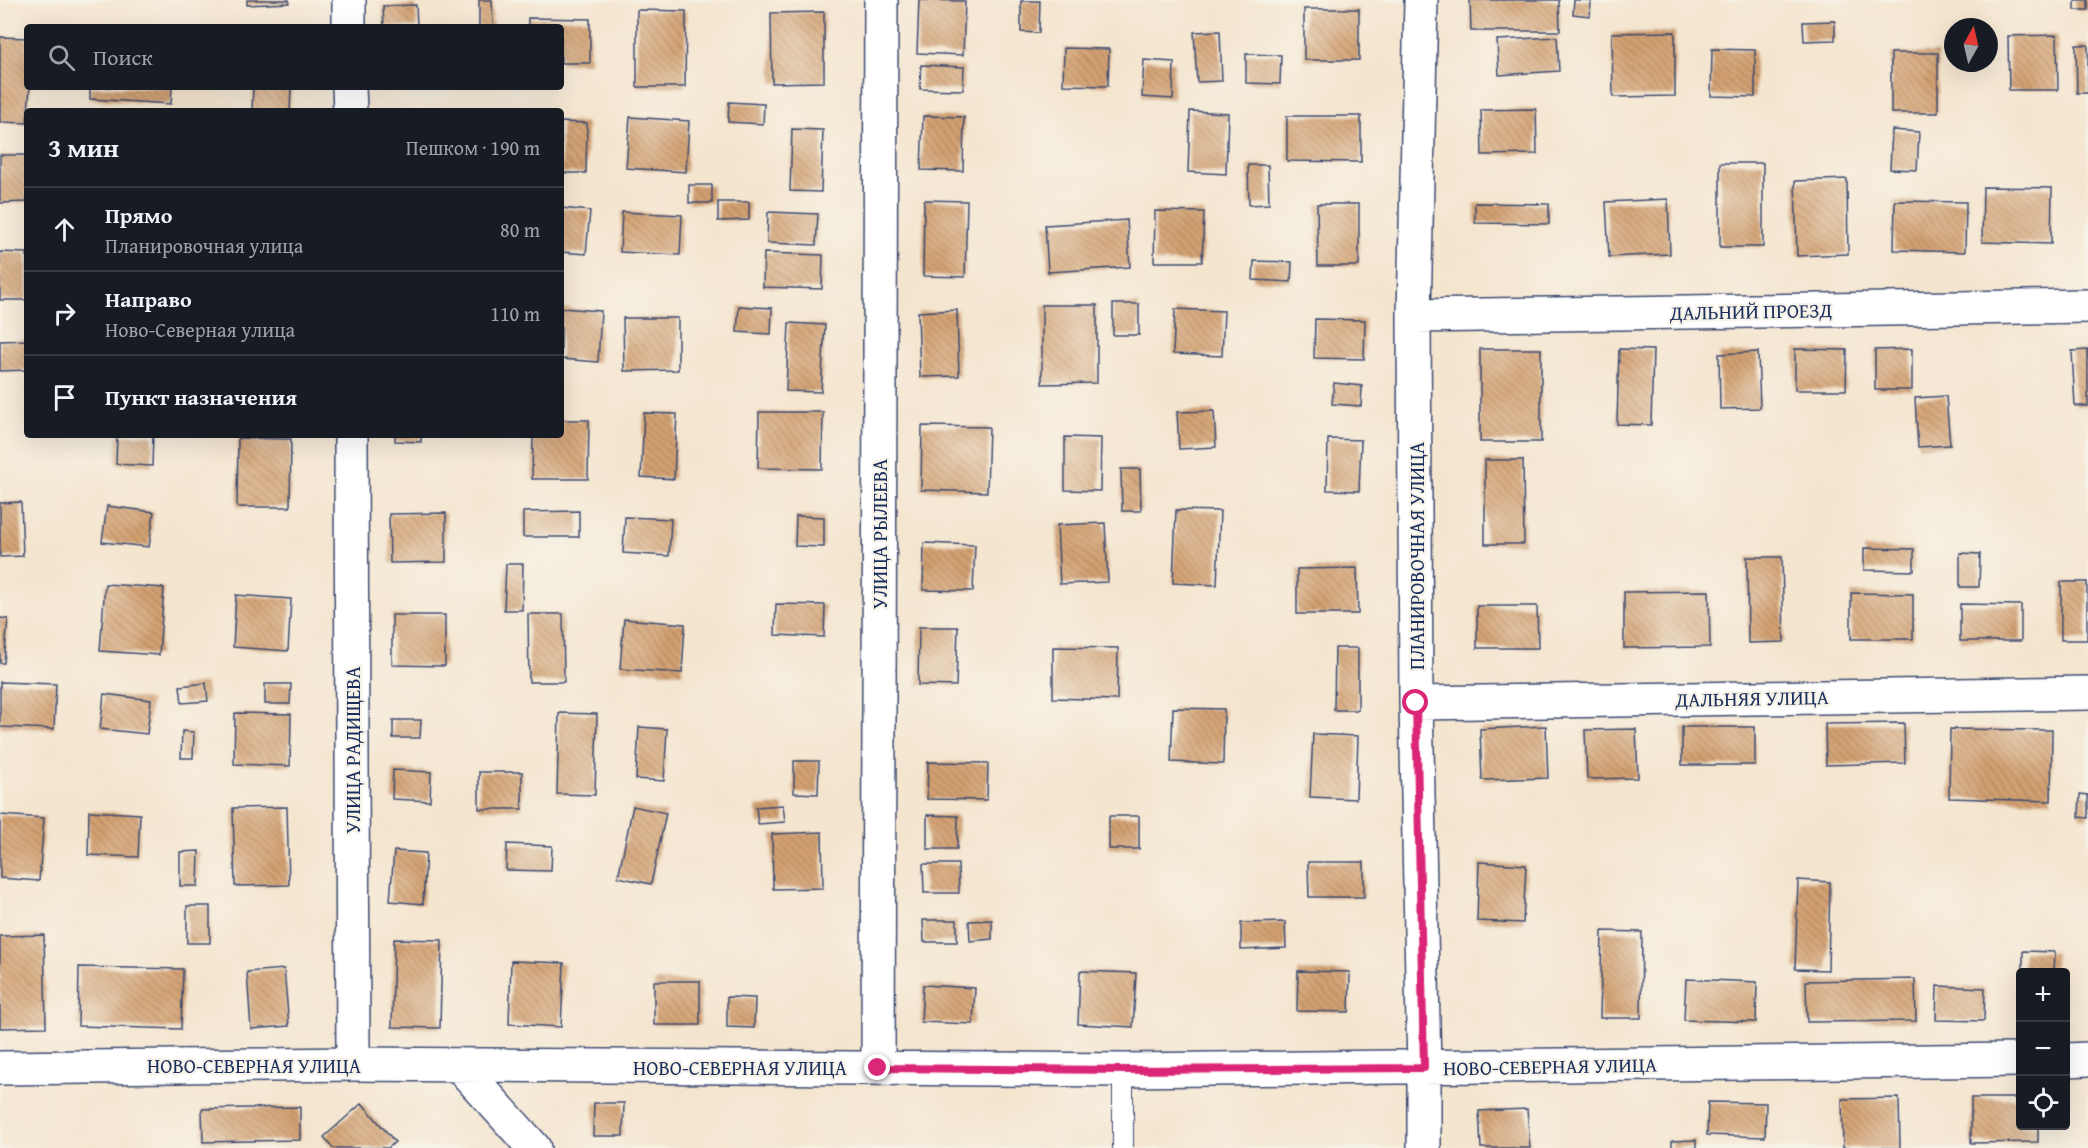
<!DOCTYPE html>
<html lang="ru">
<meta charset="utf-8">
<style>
:root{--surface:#171b24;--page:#20242c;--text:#f1f3f6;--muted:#9ea1a6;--line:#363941}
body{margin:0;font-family:"Gentium Book Plus",serif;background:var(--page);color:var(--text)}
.controls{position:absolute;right:18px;bottom:18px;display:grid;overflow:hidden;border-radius:6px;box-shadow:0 6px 24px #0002}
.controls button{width:54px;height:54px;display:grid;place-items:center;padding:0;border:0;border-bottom:2px solid var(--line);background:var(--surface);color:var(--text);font:30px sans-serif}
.compass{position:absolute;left:1944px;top:18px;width:54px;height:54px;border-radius:50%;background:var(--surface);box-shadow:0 6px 24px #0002;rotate:8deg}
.stop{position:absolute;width:18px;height:18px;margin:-14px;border:4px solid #db2777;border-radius:50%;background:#fff}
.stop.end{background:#db2777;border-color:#fff;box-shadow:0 2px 6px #0008}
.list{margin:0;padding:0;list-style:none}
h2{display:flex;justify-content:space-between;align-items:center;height:78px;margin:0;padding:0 24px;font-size:26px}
h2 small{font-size:20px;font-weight:400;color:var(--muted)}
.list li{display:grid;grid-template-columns:39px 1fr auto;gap:18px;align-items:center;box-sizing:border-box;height:84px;padding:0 24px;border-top:2px solid var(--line)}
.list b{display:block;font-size:22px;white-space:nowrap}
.list p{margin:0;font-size:20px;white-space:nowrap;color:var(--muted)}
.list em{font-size:20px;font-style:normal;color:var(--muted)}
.icon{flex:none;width:33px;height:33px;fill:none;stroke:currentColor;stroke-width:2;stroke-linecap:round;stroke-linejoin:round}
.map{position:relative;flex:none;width:2088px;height:1148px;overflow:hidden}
.search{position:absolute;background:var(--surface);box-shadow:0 6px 24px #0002;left:24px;top:24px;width:540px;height:66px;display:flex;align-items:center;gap:15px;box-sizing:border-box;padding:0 21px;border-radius:6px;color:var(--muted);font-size:22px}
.panel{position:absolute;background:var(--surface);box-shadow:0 6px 24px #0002;left:24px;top:108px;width:540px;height:330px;border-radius:6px}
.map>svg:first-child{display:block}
.building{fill:url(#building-back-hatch)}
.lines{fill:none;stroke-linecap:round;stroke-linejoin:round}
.service-casing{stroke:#3c4a6f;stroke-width:22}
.minor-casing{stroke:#3c4a6f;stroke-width:36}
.service{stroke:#fff;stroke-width:20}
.minor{stroke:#fff;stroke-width:33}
.route{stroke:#db2777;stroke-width:8}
.labels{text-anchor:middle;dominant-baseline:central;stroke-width:4.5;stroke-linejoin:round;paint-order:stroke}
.street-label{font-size:20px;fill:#1b2f5e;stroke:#f7f3e8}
</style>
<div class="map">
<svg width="2088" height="1148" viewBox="0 0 2088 1148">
<defs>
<pattern id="building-back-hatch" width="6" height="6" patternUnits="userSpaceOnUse" patternTransform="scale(1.5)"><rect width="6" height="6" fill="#d4a171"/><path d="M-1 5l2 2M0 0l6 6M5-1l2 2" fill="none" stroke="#ab8460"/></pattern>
</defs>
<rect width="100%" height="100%" fill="#f7f3e8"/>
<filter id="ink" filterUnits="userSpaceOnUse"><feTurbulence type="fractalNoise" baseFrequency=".0167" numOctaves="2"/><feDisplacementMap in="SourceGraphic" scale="12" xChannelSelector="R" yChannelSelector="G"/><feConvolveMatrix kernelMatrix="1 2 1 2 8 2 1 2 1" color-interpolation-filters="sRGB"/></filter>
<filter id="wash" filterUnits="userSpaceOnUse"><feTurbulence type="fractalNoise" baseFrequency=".008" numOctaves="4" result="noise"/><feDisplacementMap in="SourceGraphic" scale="24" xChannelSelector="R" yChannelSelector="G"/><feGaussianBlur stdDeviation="1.35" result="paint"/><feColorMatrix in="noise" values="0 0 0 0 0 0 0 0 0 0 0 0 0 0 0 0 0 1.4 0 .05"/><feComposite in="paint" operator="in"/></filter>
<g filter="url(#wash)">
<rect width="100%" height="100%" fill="#f4e5cf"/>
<g id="blocks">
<!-- building -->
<path class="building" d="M247,0H289V3L247,5Z
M479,0H492L493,27H479Z
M919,0L965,1L963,55L917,53Z
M1470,0H1559L1560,31H1471Z
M1574,0H1591L1590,16L1573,14Z
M2075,0H2088V10H2075Z
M1021,1H1040L1039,33L1021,32Z
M416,5L417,27H384L383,6Z
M1304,9H1359V60H1304Z
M637,10L686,11L685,87H637Z
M824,12V82L772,83L771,13Z
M528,18L590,19V63H561V27H528Z
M1835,21V40L1804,41L1803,22Z
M1220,31L1222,81L1197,82L1194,32Z
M1675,32V96L1613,97L1612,33Z
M2057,35L2058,90H2009L2008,36Z
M0,37L27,38V87H30L27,123L0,122Z
M1557,37L1559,71L1499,75L1497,40Z
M2076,45H2088V93H2077Z
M1064,48L1109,49L1108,86L1063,85Z
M1712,49L1755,50V97L1711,96Z
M1891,53H1938V113H1891Z
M1246,54L1281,55L1280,84L1246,83Z
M1144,60L1174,62L1173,99L1142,97Z
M921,65L964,67L963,90L920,89Z
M90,87H172L171,104L90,99Z
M253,87H291L290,111H252Z
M729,102L764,104L763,124L728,122Z
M1536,109L1537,154L1482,155L1481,110Z
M1190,111L1228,113L1226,174L1188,172Z
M923,116L964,117L963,171L921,170Z
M1287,116H1361V162L1287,161Z
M630,117L689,121L686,172L626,168Z
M561,122L587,123L586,173H561Z
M792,129L823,130L821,192L790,191Z
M1892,130L1919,132L1917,170L1890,169Z
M0,155H27V202L0,203Z
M1720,163H1763V247H1720Z
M1248,165H1268L1269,204L1249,205Z
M1847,179L1848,254L1797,256L1795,181Z
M689,185H712V203H689Z
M1983,187L2052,188L2051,244L1982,242Z
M1668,199L1670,254L1609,257L1606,202Z
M924,200L967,201L965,277L923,276Z
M1895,201L1966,202L1965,252L1894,250Z
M718,202H749V220L718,221Z
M1475,203L1549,204V224L1475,223Z
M1317,204H1359V266H1318Z
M561,208L590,211L586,254L561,252Z
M1155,211L1204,212L1202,262H1154Z
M622,212L682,215L680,255L620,252Z
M768,212L818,214L816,245L767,243Z
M1127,220L1130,267L1048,272L1045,225Z
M0,252L27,253V300H0Z
M764,253L823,255L822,289L763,287Z
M1254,261L1292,262L1291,282L1253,280Z
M1113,304H1139V335H1113Z
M1042,305H1097V383L1042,384Z
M739,306L772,308L771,334L737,332Z
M561,308L601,311L598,362L561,359Z
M1175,309L1224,311L1222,356L1173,354Z
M957,310L959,376L920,377L918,312Z
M623,318H678V370L624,371Z
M1315,319L1365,320L1364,359L1314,358Z
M789,323L825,325L821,392L786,391Z
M27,340V370L0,371V341Z
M1480,349H1541V442H1480Z
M1619,349L1653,350L1651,425L1617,424Z
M1795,349L1847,350L1846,390H1795Z
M1912,349V390H1875V350Z
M2088,350V406H2075L2072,351Z
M1758,352L1760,408L1720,409L1719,354Z
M1334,383L1362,386L1361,406L1332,404Z
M1946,396L1950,445L1918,447L1915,398Z
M1214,411L1216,447L1179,449L1177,412Z
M759,412H823L822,469L758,468Z
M644,413L677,414L674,479L641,477Z
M561,420H589L588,479H532L533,435H561Z
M922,426L989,427L987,492L921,490Z
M117,435H153L152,466L116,464Z
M395,435H421V442L395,441Z
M1065,437L1101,438L1100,491L1065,490Z
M238,438L291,439L290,507H237Z
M1328,439L1361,440L1359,491L1327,490Z
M1485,460H1523L1524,544H1485Z
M1121,469H1140L1141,511H1122Z
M21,502L23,556L0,557V503Z
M107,506L154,512L149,547L102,542Z
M1176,510L1220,511L1217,585L1173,583Z
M579,511V537H523V512Z
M446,513V562L390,563L389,514Z
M796,516L824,517V547L795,546Z
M625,517L671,519L669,556L623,553Z
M1105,523L1108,582L1060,584L1057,525Z
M924,543L975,545L973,591L923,590Z
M1864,548L1914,549V571L1864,570Z
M1960,553L1980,554L1979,587H1960Z
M1747,557H1782L1784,642L1748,643Z
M506,564H523L522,610H504Z
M1357,568L1358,614H1297V569Z
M2061,582H2087V640H2061Z
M105,584L164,588L159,655L100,651Z
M1709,591L1710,647L1624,648V592Z
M1851,593L1913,594V639H1851Z
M236,595L291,599L288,651L233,647Z
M776,604L825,605L824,637L775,635Z
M1960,604L2021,605V641H1960Z
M1477,606H1537L1538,648H1477Z
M528,614H563L564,682H529Z
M392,615H445V666L392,665Z
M0,618L8,619L4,663H0Z
M624,619L685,624L682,673L620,669Z
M919,627H958L956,686L918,685Z
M1053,647L1118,648L1117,700L1053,698Z
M1335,648H1358V710H1334Z
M0,682L56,684L54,729L0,727Z
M206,683L208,701L182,703L180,686Z
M265,684H291L290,704H265Z
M104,694L151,700L147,734L100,729Z
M1173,708L1224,709L1223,764L1171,762Z
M235,713L291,714L290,766L234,764Z
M559,713L597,714L595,795L557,794Z
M393,720H421L420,738H393Z
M1904,723L1905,763L1826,765L1825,724Z
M1546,726L1548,778L1482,780L1480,729Z
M639,727L667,729L664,781L636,779Z
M1682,727H1755V765H1682Z
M1636,729L1638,778L1587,779L1585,730Z
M1950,729L2052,730L2051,801L1949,798Z
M182,731L194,732L193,758H181Z
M1313,734L1358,736L1356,799L1310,797Z
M794,761H819L818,794L794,793Z
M928,762L988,763L987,800L927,799Z
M393,770L431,772L430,801L392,799Z
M479,772H522V809H479Z
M2080,794L2088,795V818L2079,817Z
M783,805L785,822L758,824L756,807Z
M633,806L666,813L651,884L618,877Z
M287,807L289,885L235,886L233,808Z
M89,811L140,814L138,857L88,855Z
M0,815L44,818L39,881L0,878Z
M927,815L958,816L957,849H927Z
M1109,816H1139V849H1109Z
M822,832L823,888L773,889L772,834Z
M507,844L552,846L551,871L506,870Z
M199,851L198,886H180V852Z
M394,851L426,853L423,904L390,901Z
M1308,862H1364V897H1309Z
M1479,862L1526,865L1523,923L1477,921Z
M923,864H958L959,893H924Z
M1798,880L1830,882L1828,970L1795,969Z
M187,906H210V943H187Z
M923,920H957V942H924Z
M992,920V939L970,941L969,921Z
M1285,922L1286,948L1241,950V923Z
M1602,931L1642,932L1641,1018H1600Z
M44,935L46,1027L0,1028V936Z
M394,939L442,940L440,1028L392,1027Z
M2023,951L2055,952L2054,972H2023Z
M511,961L564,963L561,1027L509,1024Z
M79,967L183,969L181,1029L78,1026Z
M284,969L289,1026L251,1029L247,972Z
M1080,971L1136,973L1133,1027L1078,1024Z
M1298,971L1350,972L1349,1012L1297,1011Z
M1686,979L1757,982L1756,1022L1684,1020Z
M1915,979L1916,1021L1807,1022L1806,981Z
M654,981H700V1025H654Z
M923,985L975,988L973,1024L921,1022Z
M1937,986L1985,988L1984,1021L1936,1020Z
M727,997L755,998L754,1028L727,1027Z
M1899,1098L1900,1148H1843L1842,1099Z
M1971,1098H2020V1126H2038V1142L1971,1143Z
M1708,1102L1766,1103L1765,1137L1707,1135Z
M362,1103L395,1142L388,1148H333L324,1137Z
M594,1103H624L623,1136H593Z
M300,1107V1140L203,1142L202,1109Z
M1527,1109L1530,1148H1481L1479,1111Z
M1696,1140V1148H1672V1141Z"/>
</g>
</g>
<g filter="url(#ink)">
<use href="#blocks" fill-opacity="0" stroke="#3c4a6f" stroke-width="1.5"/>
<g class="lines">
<defs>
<path id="service" d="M1123,1148V1070"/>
<path id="minor" d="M349,0V27
M1421,0L1414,316L1416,703L1424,1068V1148
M349,87L350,111
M1414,316L2088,306
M351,435L353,1064
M1416,703L2088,693
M2066,1060L2088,1059
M459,1065L534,1148
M0,1068L353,1064L1123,1070L2020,1060
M878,1068L881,0"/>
</defs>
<!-- service casing -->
<use href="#service" class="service-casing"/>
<!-- minor casing -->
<use href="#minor" class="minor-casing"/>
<!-- service -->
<use href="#service" class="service"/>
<!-- minor -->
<use href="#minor" class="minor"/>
</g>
</g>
<g class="lines" filter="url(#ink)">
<!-- route -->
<path class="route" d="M878,1068L1124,1070L1424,1068L1416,703"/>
</g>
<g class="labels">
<!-- street labels -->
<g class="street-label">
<text transform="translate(1751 311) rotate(-1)">ДАЛЬНИЙ ПРОЕЗД</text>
<text transform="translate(879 534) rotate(-90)">УЛИЦА РЫЛЕЕВА</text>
<text transform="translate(1416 556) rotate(-90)">ПЛАНИРОВОЧНАЯ УЛИЦА</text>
<text transform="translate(1752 698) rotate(-1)">ДАЛЬНЯЯ УЛИЦА</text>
<text transform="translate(352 750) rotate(-90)">УЛИЦА РАДИЩЕВА</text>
<text x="254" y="1065">НОВО-СЕВЕРНАЯ УЛИЦА</text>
<text transform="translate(1550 1066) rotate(-1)">НОВО-СЕВЕРНАЯ УЛИЦА</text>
<text x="740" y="1067">НОВО-СЕВЕРНАЯ УЛИЦА</text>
</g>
</g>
</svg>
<div class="controls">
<button>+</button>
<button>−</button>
<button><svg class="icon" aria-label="locate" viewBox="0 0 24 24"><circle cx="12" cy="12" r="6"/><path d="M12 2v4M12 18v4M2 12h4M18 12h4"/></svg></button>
</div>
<svg class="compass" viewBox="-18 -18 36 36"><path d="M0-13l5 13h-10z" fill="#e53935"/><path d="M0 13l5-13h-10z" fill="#9ea1a6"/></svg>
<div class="stop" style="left:1416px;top:703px"></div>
<div class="stop end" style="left:878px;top:1068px"></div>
<div class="search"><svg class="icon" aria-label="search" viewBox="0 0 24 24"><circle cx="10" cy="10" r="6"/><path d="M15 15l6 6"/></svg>Поиск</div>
<section class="panel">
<h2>3 мин<small>Пешком · 190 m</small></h2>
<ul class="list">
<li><svg class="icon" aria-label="ahead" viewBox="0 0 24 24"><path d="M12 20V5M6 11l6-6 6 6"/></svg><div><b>Прямо</b><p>Планировочная улица</p></div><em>80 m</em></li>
<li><svg class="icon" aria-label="right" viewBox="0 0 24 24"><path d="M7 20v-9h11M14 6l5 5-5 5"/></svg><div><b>Направо</b><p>Ново-Северная улица</p></div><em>110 m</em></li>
<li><svg class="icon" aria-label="arrive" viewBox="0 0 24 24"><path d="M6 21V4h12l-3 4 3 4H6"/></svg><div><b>Пункт назначения</b></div></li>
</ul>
</section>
</div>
